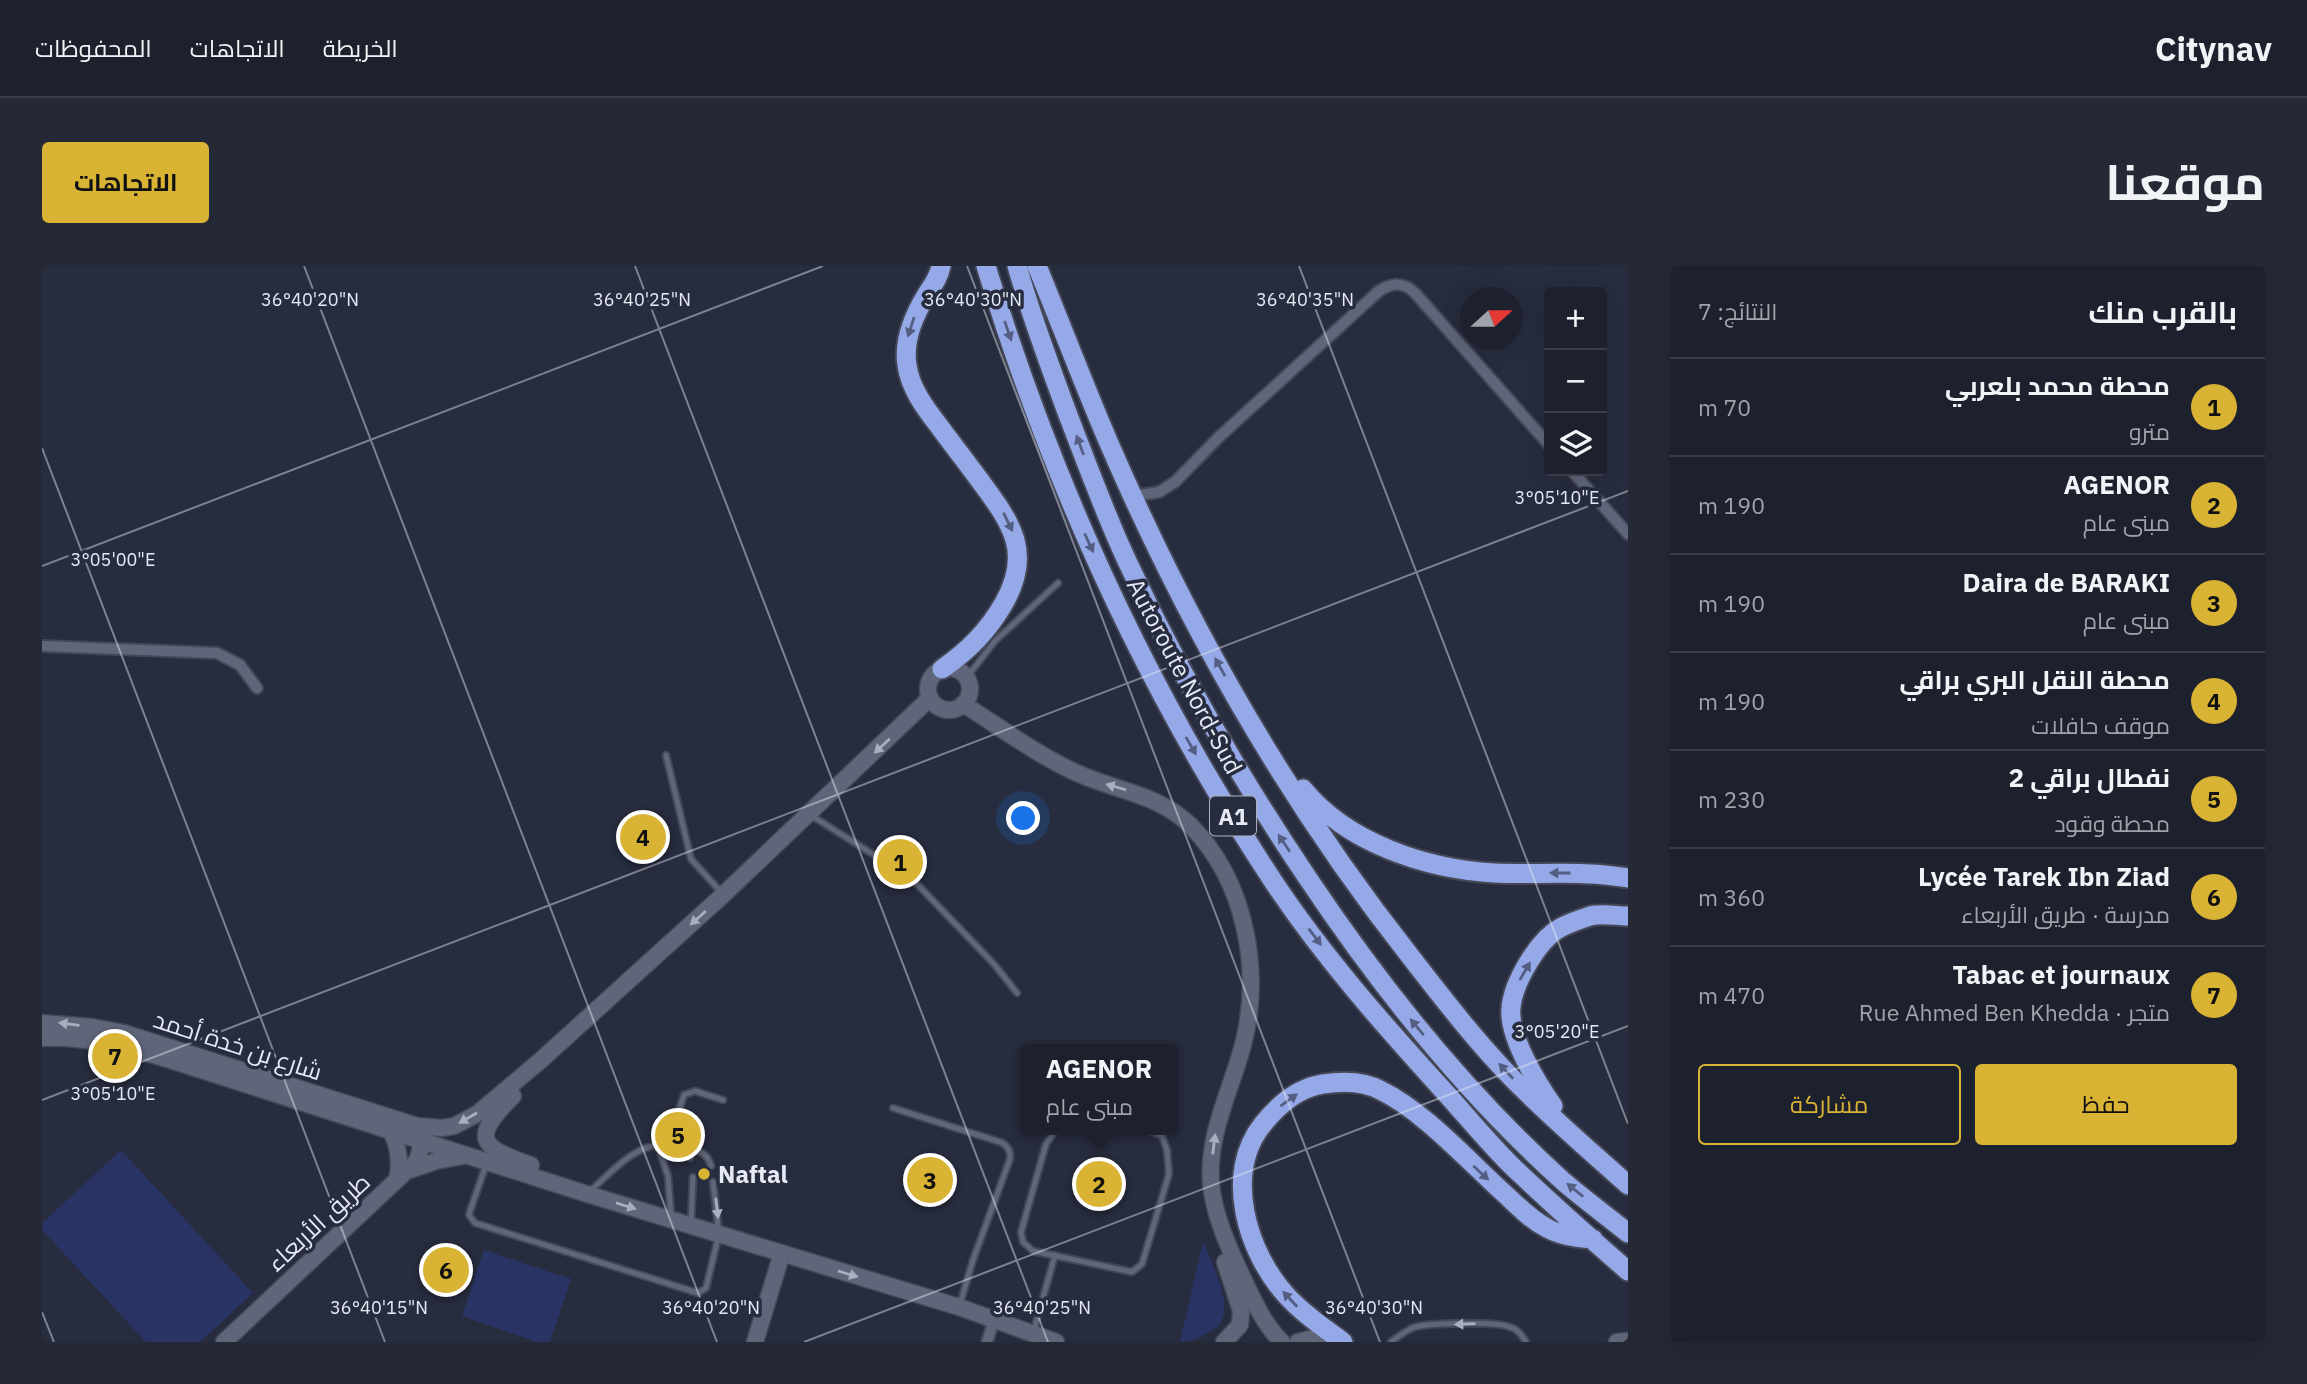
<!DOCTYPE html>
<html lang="ar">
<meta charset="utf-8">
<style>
:root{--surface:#1d212e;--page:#252936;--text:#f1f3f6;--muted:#a0a3aa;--line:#3b3e4a;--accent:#d9b334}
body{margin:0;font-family:"IBM Plex Sans",Cairo,sans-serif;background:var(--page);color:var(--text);direction:rtl}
.controls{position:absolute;right:21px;top:21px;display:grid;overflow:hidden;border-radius:7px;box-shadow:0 7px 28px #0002}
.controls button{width:63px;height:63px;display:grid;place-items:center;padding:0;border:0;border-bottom:2px solid var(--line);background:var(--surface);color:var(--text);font:35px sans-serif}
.compass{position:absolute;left:1418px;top:21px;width:63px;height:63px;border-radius:50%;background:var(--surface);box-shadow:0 7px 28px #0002;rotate:69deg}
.you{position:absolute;left:982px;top:553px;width:24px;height:24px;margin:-18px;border:5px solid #fff;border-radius:50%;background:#1a73e8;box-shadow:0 0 0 10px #1a73e833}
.badge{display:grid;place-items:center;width:46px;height:46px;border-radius:50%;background:var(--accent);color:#111;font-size:23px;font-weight:700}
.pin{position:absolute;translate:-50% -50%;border:4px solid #fff;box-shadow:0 2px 7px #0006}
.popup{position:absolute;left:978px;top:778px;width:158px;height:91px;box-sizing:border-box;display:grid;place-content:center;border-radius:7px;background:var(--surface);filter:drop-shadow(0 2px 5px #0005);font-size:23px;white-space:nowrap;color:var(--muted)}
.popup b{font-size:26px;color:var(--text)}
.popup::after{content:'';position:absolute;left:50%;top:100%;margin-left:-14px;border:14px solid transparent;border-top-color:var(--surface)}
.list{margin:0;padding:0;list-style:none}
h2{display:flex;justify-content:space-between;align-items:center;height:91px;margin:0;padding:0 28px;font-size:30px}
h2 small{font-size:23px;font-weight:400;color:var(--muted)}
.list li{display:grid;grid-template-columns:46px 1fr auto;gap:21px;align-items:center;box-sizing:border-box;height:98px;padding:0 28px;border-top:2px solid var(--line)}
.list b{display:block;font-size:26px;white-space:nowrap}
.list p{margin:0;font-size:23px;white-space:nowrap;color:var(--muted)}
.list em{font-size:23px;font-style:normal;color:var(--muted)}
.actions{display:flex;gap:14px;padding:21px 28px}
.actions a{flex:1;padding:16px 0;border:2px solid var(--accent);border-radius:7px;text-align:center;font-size:24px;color:var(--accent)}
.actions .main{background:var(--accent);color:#111}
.icon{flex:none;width:38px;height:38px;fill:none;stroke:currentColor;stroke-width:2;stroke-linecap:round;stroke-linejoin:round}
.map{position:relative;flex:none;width:1586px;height:1076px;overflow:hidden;direction:ltr;border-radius:7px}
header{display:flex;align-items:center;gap:42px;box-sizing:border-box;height:98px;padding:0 35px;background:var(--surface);border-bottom:2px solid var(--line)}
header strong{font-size:33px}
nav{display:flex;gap:38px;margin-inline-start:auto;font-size:24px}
.intro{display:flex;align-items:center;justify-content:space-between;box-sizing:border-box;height:168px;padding:0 42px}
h1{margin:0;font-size:49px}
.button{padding:18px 32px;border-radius:7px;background:var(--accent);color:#111;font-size:24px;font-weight:700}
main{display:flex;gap:42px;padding:0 42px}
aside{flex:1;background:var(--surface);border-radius:7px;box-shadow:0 7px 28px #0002}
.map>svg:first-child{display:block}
.green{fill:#293464}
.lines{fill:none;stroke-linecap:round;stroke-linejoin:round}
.lane-casing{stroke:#434756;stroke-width:9}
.street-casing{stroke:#434756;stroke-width:14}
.secondary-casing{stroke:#434756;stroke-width:19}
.highway-casing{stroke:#434756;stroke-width:23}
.lane{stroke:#60667a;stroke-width:5}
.street{stroke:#60667a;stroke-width:10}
.secondary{stroke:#60667a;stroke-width:16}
.highway{stroke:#95a8e7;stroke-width:19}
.oneway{fill:#535e82}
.oneway2{fill:#aaafbe}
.ticks{fill:none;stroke:#e6eaf5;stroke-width:2;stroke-opacity:0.45}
.poi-dot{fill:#d9b334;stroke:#272c3e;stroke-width:2.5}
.labels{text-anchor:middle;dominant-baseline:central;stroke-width:7;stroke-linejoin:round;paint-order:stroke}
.shield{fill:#272c3e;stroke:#adb1be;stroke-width:2}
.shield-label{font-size:23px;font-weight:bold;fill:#e6eaf5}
.street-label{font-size:24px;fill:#e6eaf5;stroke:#272c3e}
.poi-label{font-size:24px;font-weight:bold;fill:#e6eaf5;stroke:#272c3e;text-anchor:start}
.ticks-label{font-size:18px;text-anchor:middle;fill:#e6eaf5;stroke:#272c3e;stroke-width:7;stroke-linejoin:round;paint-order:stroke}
</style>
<header>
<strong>Citynav</strong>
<nav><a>الخريطة</a><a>الاتجاهات</a><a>المحفوظات</a></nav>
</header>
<div class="intro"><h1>موقعنا</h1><a class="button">الاتجاهات</a></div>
<main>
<aside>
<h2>بالقرب منك<small>النتائج: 7</small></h2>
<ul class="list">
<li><span class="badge">1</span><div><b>محطة محمد بلعربي</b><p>مترو</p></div><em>70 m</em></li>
<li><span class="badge">2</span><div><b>AGENOR</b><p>مبنى عام</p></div><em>190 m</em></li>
<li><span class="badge">3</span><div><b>Daira de BARAKI</b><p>مبنى عام</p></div><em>190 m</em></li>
<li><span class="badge">4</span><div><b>محطة النقل البري براقي</b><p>موقف حافلات</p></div><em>190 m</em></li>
<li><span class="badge">5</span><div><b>نفطال براقي 2</b><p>محطة وقود</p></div><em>230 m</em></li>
<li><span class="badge">6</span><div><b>Lycée Tarek Ibn Ziad</b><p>مدرسة · طريق الأربعاء</p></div><em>360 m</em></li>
<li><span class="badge">7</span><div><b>Tabac et journaux</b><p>متجر · Rue Ahmed Ben Khedda</p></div><em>470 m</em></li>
</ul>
<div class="actions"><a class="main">حفظ</a><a>مشاركة</a></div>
</aside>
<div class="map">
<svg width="1586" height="1076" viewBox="0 0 1586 1076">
<rect width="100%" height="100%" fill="#272c3e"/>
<!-- green -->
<path class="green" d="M79,884L211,1027L158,1076H104L0,964V957Z
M1161,975C1169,995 1189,1033 1180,1054C1177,1061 1170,1065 1164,1068C1155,1073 1148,1076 1138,1076Z
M442,984L529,1013L508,1076H495L420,1050Z"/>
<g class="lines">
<defs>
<path id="lane" d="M925,411L953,375L1016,317
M624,489L649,593L679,626
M770,550L856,604L876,619L952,698L975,727
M851,842L958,876C965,879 969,884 968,893L931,994L918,1038
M1014,864L1004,878L979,966L981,976L991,985L1090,1006L1100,998L1127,908L1125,884L1120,870L1106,864
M626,877L642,829L653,825L681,834
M615,878L626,910L629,950
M645,881L648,892
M444,899L428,945L427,949L433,957L656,1027L664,1022L677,968L671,916
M547,926C581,896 601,867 650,883C660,886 666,889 669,900
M649,957L651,911
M992,1064L1013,989
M1349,1076C1357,1070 1364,1064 1373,1061C1388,1057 1454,1055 1468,1061C1476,1063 1480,1070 1484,1076"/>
<path id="street" d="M1530,205L1586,268
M1092,230L1117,226L1133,216L1176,172L1337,25C1351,16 1362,16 1374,28L1507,179
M0,380L175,387L198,399L215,422
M945,1076L952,1054"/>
<path id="secondary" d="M886 423a21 21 0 1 1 42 0a21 21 0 1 1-42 0Z
M921,438C958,461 995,489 1035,507C1074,525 1117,528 1149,560C1204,616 1220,705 1201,779C1189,824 1165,869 1169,918C1172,949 1186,980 1199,1008C1210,1031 1221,1058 1240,1076
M0,757L50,761L82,767L375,860L400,862L412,860L435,848L499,794L681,629L888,432
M0,772C43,770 84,781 125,793L545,928L917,1041L1014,1076
M471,830C430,871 435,881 489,899
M349,865C357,881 359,896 355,914
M368,904L394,895L421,890
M182,1076L375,895L379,881L376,866
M713,1076L740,987
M1182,1076L1198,1059L1199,1045L1183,996
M1256,1076L1271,1072L1289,1076
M1575,1076L1586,1075"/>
<path id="highway" d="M899,0C897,11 891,19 885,28C872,49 861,74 865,99C868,122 883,142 897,160C911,179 925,197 939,216C969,257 991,286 962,337C946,365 927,384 900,403
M944,0C1010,217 1106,426 1231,615C1280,689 1340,757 1400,823C1424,849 1447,878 1473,903C1510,938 1548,972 1586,1005
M975,0C989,50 1008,100 1026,149C1045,198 1063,248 1085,295C1137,407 1198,512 1267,614C1340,723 1424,828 1522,916C1543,934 1565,950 1586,967
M995,0C1019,58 1041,117 1066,175C1145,358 1245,534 1368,690C1400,731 1432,773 1468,810C1505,848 1546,883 1586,919
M1261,523C1305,577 1384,603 1452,607C1497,609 1542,604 1586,612
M1511,840C1495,817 1466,770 1469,742C1471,717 1496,674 1518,662C1527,657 1539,653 1548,650C1560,647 1574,650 1586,650
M1301,1076C1281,1061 1260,1047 1244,1029C1205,986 1181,907 1221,858C1236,839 1256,822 1281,818C1300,815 1321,815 1338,824C1382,845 1427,896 1464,929C1477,941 1489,954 1505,962C1519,970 1535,972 1551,973"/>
</defs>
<!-- lane casing -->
<use href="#lane" class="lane-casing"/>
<!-- street casing -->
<use href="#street" class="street-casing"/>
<!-- secondary casing -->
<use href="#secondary" class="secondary-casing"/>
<!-- highway casing -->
<use href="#highway" class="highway-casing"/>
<!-- lane -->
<use href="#lane" class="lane"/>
<!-- street -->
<use href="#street" class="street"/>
<!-- secondary -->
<use href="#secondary" class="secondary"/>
<!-- highway -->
<use href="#highway" class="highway"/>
</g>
<!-- one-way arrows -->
<defs><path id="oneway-solid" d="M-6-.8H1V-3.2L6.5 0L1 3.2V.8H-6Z" transform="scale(1.75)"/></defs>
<g class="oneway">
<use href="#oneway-solid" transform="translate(869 61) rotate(108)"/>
<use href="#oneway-solid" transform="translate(966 65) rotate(71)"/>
<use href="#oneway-solid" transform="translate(1038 179) rotate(-110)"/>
<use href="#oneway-solid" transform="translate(966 256) rotate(64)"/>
<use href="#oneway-solid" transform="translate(1047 277) rotate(65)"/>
<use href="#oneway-solid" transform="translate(1178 401) rotate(-119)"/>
<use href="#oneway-solid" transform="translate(1149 480) rotate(60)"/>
<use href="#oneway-solid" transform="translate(1242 577) rotate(-124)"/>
<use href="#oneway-solid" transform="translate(1518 607) rotate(-180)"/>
<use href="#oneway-solid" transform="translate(1273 671) rotate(53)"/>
<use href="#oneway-solid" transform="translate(1483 705) rotate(-60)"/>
<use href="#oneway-solid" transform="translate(1375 761) rotate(-130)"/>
<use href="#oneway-solid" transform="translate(1464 805) rotate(-133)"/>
<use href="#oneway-solid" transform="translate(1247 834) rotate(-36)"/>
<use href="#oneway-solid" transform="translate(1439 907) rotate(43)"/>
<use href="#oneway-solid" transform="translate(1533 924) rotate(-141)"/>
<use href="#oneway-solid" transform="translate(1248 1033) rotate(-133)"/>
</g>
<g class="oneway2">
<use href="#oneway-solid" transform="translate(840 480) rotate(137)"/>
<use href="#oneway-solid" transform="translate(1074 521) rotate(-164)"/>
<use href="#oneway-solid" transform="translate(656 652) rotate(138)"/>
<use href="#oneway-solid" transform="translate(27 758) rotate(-173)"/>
<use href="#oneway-solid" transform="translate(426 852) rotate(150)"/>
<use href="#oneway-solid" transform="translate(1172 878) rotate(-83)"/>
<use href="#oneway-solid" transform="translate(584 940) rotate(17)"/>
<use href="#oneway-solid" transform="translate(675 942) rotate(83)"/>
<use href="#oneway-solid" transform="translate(806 1008) rotate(17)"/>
<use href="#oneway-solid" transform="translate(1423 1058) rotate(178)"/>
</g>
<!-- ticks -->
<path class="ticks" d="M262,0L675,1076M593,0L1006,1076M925,0L1338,1076M1257,0L1586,858M0,182L343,1076M0,300L781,0M0,834L1586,225M0,1046L12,1076M762,1076L1586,760"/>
<!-- markers -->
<circle class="poi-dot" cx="662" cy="908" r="7"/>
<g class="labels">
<!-- shield labels -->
<rect class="shield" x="1168" y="530.5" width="46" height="39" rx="5"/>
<g class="shield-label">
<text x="1191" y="550">A1</text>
</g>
<!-- street labels -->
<g class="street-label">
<text transform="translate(1143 410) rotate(62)">Autoroute Nord-Sud</text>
<text transform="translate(196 779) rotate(18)">شارع بن خدة أحمد</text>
<text transform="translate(276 956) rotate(-43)">طريق الأربعاء</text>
</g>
<!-- poi labels -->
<g class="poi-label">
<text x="676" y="908">Naftal</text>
</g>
</g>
<g class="ticks-label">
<text x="1263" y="40">36°40'35"N</text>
<text x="268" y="40">36°40'20"N</text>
<text x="600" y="40">36°40'25"N</text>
<text x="931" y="40">36°40'30"N</text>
<text x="1515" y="238">3°05'10"E</text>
<text x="71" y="300">3°05'00"E</text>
<text x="1515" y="772">3°05'20"E</text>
<text x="71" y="834">3°05'10"E</text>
<text x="337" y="1048">36°40'15"N</text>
<text x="669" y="1048">36°40'20"N</text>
<text x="1000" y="1048">36°40'25"N</text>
<text x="1332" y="1048">36°40'30"N</text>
</g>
</svg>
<div class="controls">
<button>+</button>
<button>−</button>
<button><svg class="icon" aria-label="layers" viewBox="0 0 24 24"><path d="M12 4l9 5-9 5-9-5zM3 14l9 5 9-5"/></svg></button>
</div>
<svg class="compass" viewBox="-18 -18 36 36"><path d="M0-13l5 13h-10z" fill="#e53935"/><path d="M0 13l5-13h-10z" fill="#a0a3aa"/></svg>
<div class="you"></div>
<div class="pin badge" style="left:858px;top:596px">1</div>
<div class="pin badge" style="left:1057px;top:918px">2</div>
<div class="popup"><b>AGENOR</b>مبنى عام</div>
<div class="pin badge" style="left:888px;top:914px">3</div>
<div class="pin badge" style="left:601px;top:571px">4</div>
<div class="pin badge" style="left:636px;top:869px">5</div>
<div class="pin badge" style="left:404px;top:1004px">6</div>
<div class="pin badge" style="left:73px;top:790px">7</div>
</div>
</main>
